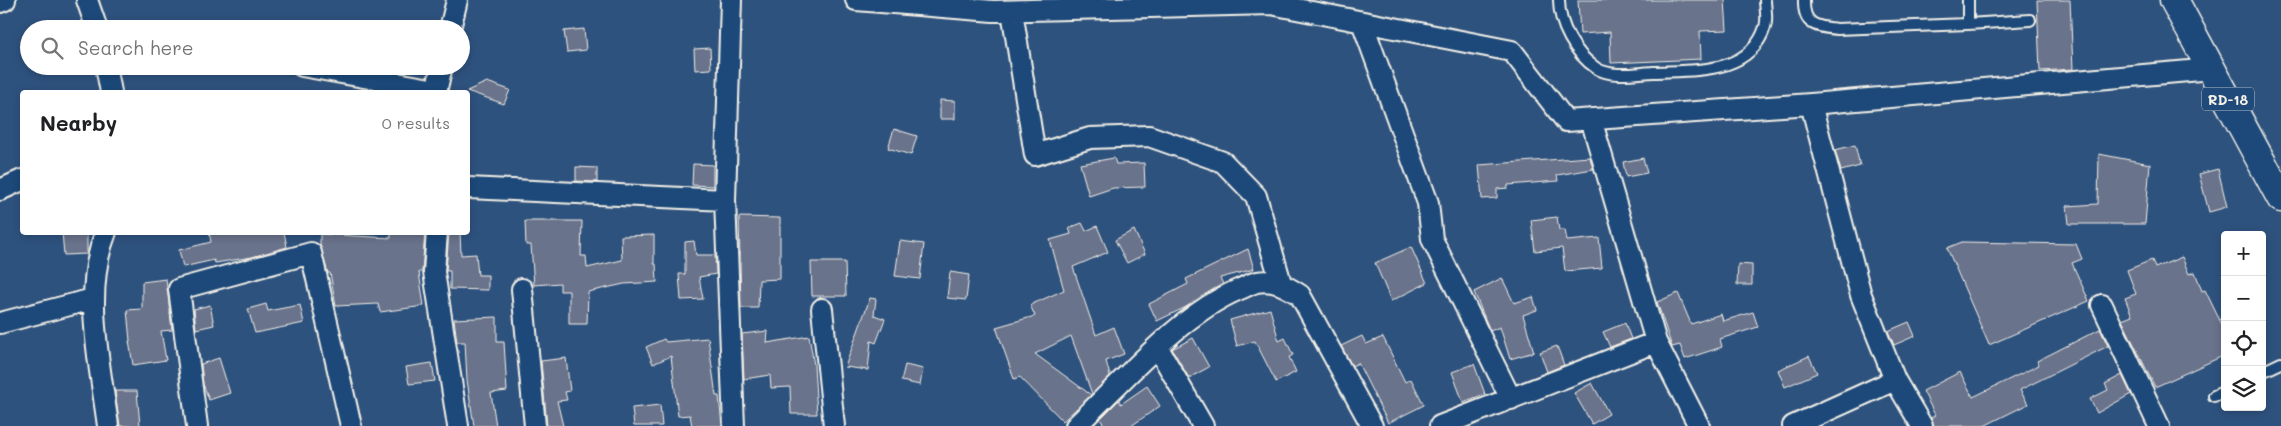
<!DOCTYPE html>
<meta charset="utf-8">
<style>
:root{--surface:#fff;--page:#f6f6f6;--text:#202124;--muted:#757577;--line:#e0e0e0}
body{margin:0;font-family:Mali,sans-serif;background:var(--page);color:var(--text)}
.controls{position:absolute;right:15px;bottom:15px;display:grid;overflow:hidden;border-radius:5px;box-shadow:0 2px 8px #0003}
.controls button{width:45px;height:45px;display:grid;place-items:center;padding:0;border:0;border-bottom:1px solid var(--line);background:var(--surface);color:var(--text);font:25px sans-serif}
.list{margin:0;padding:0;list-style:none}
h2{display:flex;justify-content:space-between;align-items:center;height:65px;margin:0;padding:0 20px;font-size:21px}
h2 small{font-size:16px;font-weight:400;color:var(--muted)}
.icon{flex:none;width:28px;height:28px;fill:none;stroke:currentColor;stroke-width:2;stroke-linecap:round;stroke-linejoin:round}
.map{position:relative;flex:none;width:2281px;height:426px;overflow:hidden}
.search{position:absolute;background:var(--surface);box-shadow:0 2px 8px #0003;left:20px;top:20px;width:450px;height:55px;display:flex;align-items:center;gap:12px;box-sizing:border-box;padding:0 18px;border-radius:28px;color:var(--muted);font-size:19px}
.panel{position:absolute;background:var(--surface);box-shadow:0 2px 8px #0003;left:20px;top:90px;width:450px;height:145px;border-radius:5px}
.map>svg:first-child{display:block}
.building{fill:#6b738c;stroke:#f4f1e8}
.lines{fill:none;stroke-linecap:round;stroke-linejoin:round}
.lane-casing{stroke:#f4f1e8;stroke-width:14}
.street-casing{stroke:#f4f1e8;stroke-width:24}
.primary-casing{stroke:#f4f1e8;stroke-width:31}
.lane{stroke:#1f4a7a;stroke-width:10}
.street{stroke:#1f4a7a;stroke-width:20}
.primary{stroke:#1f4a7a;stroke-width:28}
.labels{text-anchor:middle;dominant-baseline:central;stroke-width:4.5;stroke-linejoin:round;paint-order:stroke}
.shield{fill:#1f4a7a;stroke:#b4bfc7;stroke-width:1}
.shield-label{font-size:14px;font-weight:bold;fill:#f4f1e8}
</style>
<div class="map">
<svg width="2281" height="426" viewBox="0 0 2281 426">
<rect width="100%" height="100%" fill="#2e527e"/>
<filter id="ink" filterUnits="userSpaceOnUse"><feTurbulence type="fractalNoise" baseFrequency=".02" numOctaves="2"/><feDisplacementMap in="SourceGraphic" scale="10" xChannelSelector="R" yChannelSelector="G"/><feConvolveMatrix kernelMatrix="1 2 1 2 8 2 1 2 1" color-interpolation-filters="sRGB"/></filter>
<g filter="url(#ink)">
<!-- building -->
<path class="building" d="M1578,0H1725L1727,30L1700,31L1701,59L1611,63L1610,32L1580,34Z
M2037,0H2070L2073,69L2040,71Z
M584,29L586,50L567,52L564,31Z
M710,48L711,69L695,70L694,49Z
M487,82L510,90L504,104L467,91Z
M940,100L955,101V119H940Z
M894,129L917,136L911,155L888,148Z
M1855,145L1860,166L1841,171L1835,150Z
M2099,154L2150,164L2145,224H2069L2067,206L2098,204Z
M1590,157L1593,169L1557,175L1558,181L1508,185V188L1497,189V198L1482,199L1479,165Z
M1114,158L1116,164L1144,163L1145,187L1113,188L1089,196L1080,164Z
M1643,158L1647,173L1626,177L1623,162Z
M693,164L713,165V186L692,185Z
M576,167L597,168V182L576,181Z
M2218,169L2227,207L2209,212L2199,174Z
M739,217L780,218V279L759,280L758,308H741Z
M1557,217L1559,230H1565L1567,241L1599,238L1602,268L1565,271L1562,248L1535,251L1531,220Z
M525,221H582L581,256H586L587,268L622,260L621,236L654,235V264H656L657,282L624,284L588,292L587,324H569V291H560V283L534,285L531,245H526Z
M1082,223L1086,231L1097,226L1108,252L1073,267L1096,335L1114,327L1124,354L1106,361L1110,376L1092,394L1071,336L1035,354L1091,395L1063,421L1020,377L1014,379L996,327L1035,316L1030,305L1064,290L1050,240L1071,234L1069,228Z
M1134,230L1145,254L1127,263L1115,240Z
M62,232H87V254L64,255Z
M209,232H284L287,247L252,257L215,263L214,260L183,267L179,250L211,242Z
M391,232H425L422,272H419L424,306L380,312L378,304L336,306L330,273H328L320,246V234L391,238Z
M449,232H460L461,255L476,254L478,275H488V290L450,289V271H446Z
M694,241L696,255H715L716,274L699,277L703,299L681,300L679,274H685V242Z
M900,241L924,244L920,279L895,276Z
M1962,242L2076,244L2082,259L2072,263L2089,301L1989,345L1947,248Z
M1411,247L1427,283L1391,301L1375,263Z
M1248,249L1254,269L1220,278L1223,284L1186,307L1157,321L1149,304L1188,284L1186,279Z
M2182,257L2189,274L2195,272L2202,291L2205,290L2225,331V355L2155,387L2122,320L2132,316L2125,298L2136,294L2127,270L2152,260L2155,268Z
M811,262H845L846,296H812Z
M1738,264L1752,265V285H1737Z
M950,272L969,275L966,300L947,298Z
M1502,278L1514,303L1533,297L1537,310L1523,315L1534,352L1510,359L1500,327L1490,331L1474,292Z
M166,279L172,330L161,331L166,360L133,365L129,341H130L127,310L142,309V282Z
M1678,293L1691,324L1721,314L1723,321L1753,312L1758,327L1720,339L1722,347L1685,359L1680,345L1672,347L1657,302Z
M870,298L876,299L874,315L885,319L876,343L871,341L868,370L845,367Z
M266,304L268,311L300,305L304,323L255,333L248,309Z
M210,305L214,325L196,329L194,309Z
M1270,309L1279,341L1285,338L1293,355L1289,357L1296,372L1276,382L1255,341L1237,346L1230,320Z
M497,317V342H504L507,391L491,393L496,426H474L467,380L465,342H457L454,319Z
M1909,322L1915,336L1894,345L1888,331Z
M1625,323L1631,339L1610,347L1603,332Z
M2100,329L2108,346L2020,390L2028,404L1984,426H1934L1931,418L1935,415L1923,391L1960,372L1973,397L2039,365L2037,361Z
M768,331L767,343L809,336L814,365L817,414H791L790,387L771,388L770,375L744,379L742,334Z
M1362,336L1366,344L1383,337L1405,382L1411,379L1424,405L1388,423L1358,363L1352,366L1341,346Z
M708,338L716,396H719L722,426H692L690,415L678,416L671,356L653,364L646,347L664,339L666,342Z
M1193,338L1209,367L1189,378L1172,349Z
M1557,346L1564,365L1547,372L1540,352Z
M1809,356L1817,373L1785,387L1778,370Z
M219,358L230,393L209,400L203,384L201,364Z
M566,358L570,391L565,392L567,400L557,401L563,426H547L541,361Z
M432,363L435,381L409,384L406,367Z
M1474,364L1485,394L1463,402L1452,372Z
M905,365L923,369L920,385L901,381Z
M2122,375L2131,394L2097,413L2090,399L2108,390L2105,384Z
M1592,383L1609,414L1592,424L1574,393Z
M1147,386L1160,406L1131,426H1105L1100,419L1119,400L1121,404Z
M115,391H137L140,426H120Z
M660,405L662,426H634L632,408Z"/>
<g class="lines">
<defs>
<path id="lane" d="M1559,0C1559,25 1575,54 1596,68C1611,78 1636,73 1653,72C1693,70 1750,75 1765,27C1768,19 1765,8 1765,0
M1804,0C1803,25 1816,27 1837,29L1968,24V0
M1968,24L2030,20
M2262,372L2281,363
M2214,396L2225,391"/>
<path id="street" d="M87,0L97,29
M731,0L725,200L734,426
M856,0L993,11L1271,4L1512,51L1566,121L1811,104L2212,69
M0,2L5,0
M1012,11L1035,155L1090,138L1149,136L1223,162L1256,196L1281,283
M1362,22L1428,203L1432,239L1511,399
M450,29L457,0
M106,66L111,92
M302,66L436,90
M436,92L442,66
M1811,104L1861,295L1895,380L1922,426
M1591,119L1656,342L1699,426
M468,188L725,200
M0,190L22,180
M106,232C82,291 100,364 108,426
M437,232L434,272L458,426
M522,289L535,426
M2102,305L2159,426
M822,309L834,426
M0,323L93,299
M1158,348L1203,426
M197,426L179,289L311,253L351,426
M1076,426C1122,382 1181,313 1240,289C1245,287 1252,283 1257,282C1274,279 1286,286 1300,295L1372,426
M1440,426L1656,342
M1793,426L1895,380"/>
<path id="primary" d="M2174,0L2281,198"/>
</defs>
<!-- lane casing -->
<use href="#lane" class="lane-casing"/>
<!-- street casing -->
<use href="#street" class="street-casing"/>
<!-- primary casing -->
<use href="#primary" class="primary-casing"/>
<!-- lane -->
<use href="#lane" class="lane"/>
<!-- street -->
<use href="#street" class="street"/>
<!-- primary -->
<use href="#primary" class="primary"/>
</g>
</g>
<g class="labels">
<!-- shield labels -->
<rect class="shield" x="2202" y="87.5" width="52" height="23" rx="4"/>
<g class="shield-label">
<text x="2228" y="99">RD-18</text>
</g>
</g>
</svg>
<div class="controls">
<button>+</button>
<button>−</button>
<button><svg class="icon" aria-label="locate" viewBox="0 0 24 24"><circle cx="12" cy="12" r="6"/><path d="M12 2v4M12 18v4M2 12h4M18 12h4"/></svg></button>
<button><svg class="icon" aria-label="layers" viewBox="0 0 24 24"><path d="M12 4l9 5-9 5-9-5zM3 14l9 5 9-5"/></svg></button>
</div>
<div class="search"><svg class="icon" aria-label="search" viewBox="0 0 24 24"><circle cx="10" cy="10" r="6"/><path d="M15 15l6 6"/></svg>Search here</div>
<section class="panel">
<h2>Nearby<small>0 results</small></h2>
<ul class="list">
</ul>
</section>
</div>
